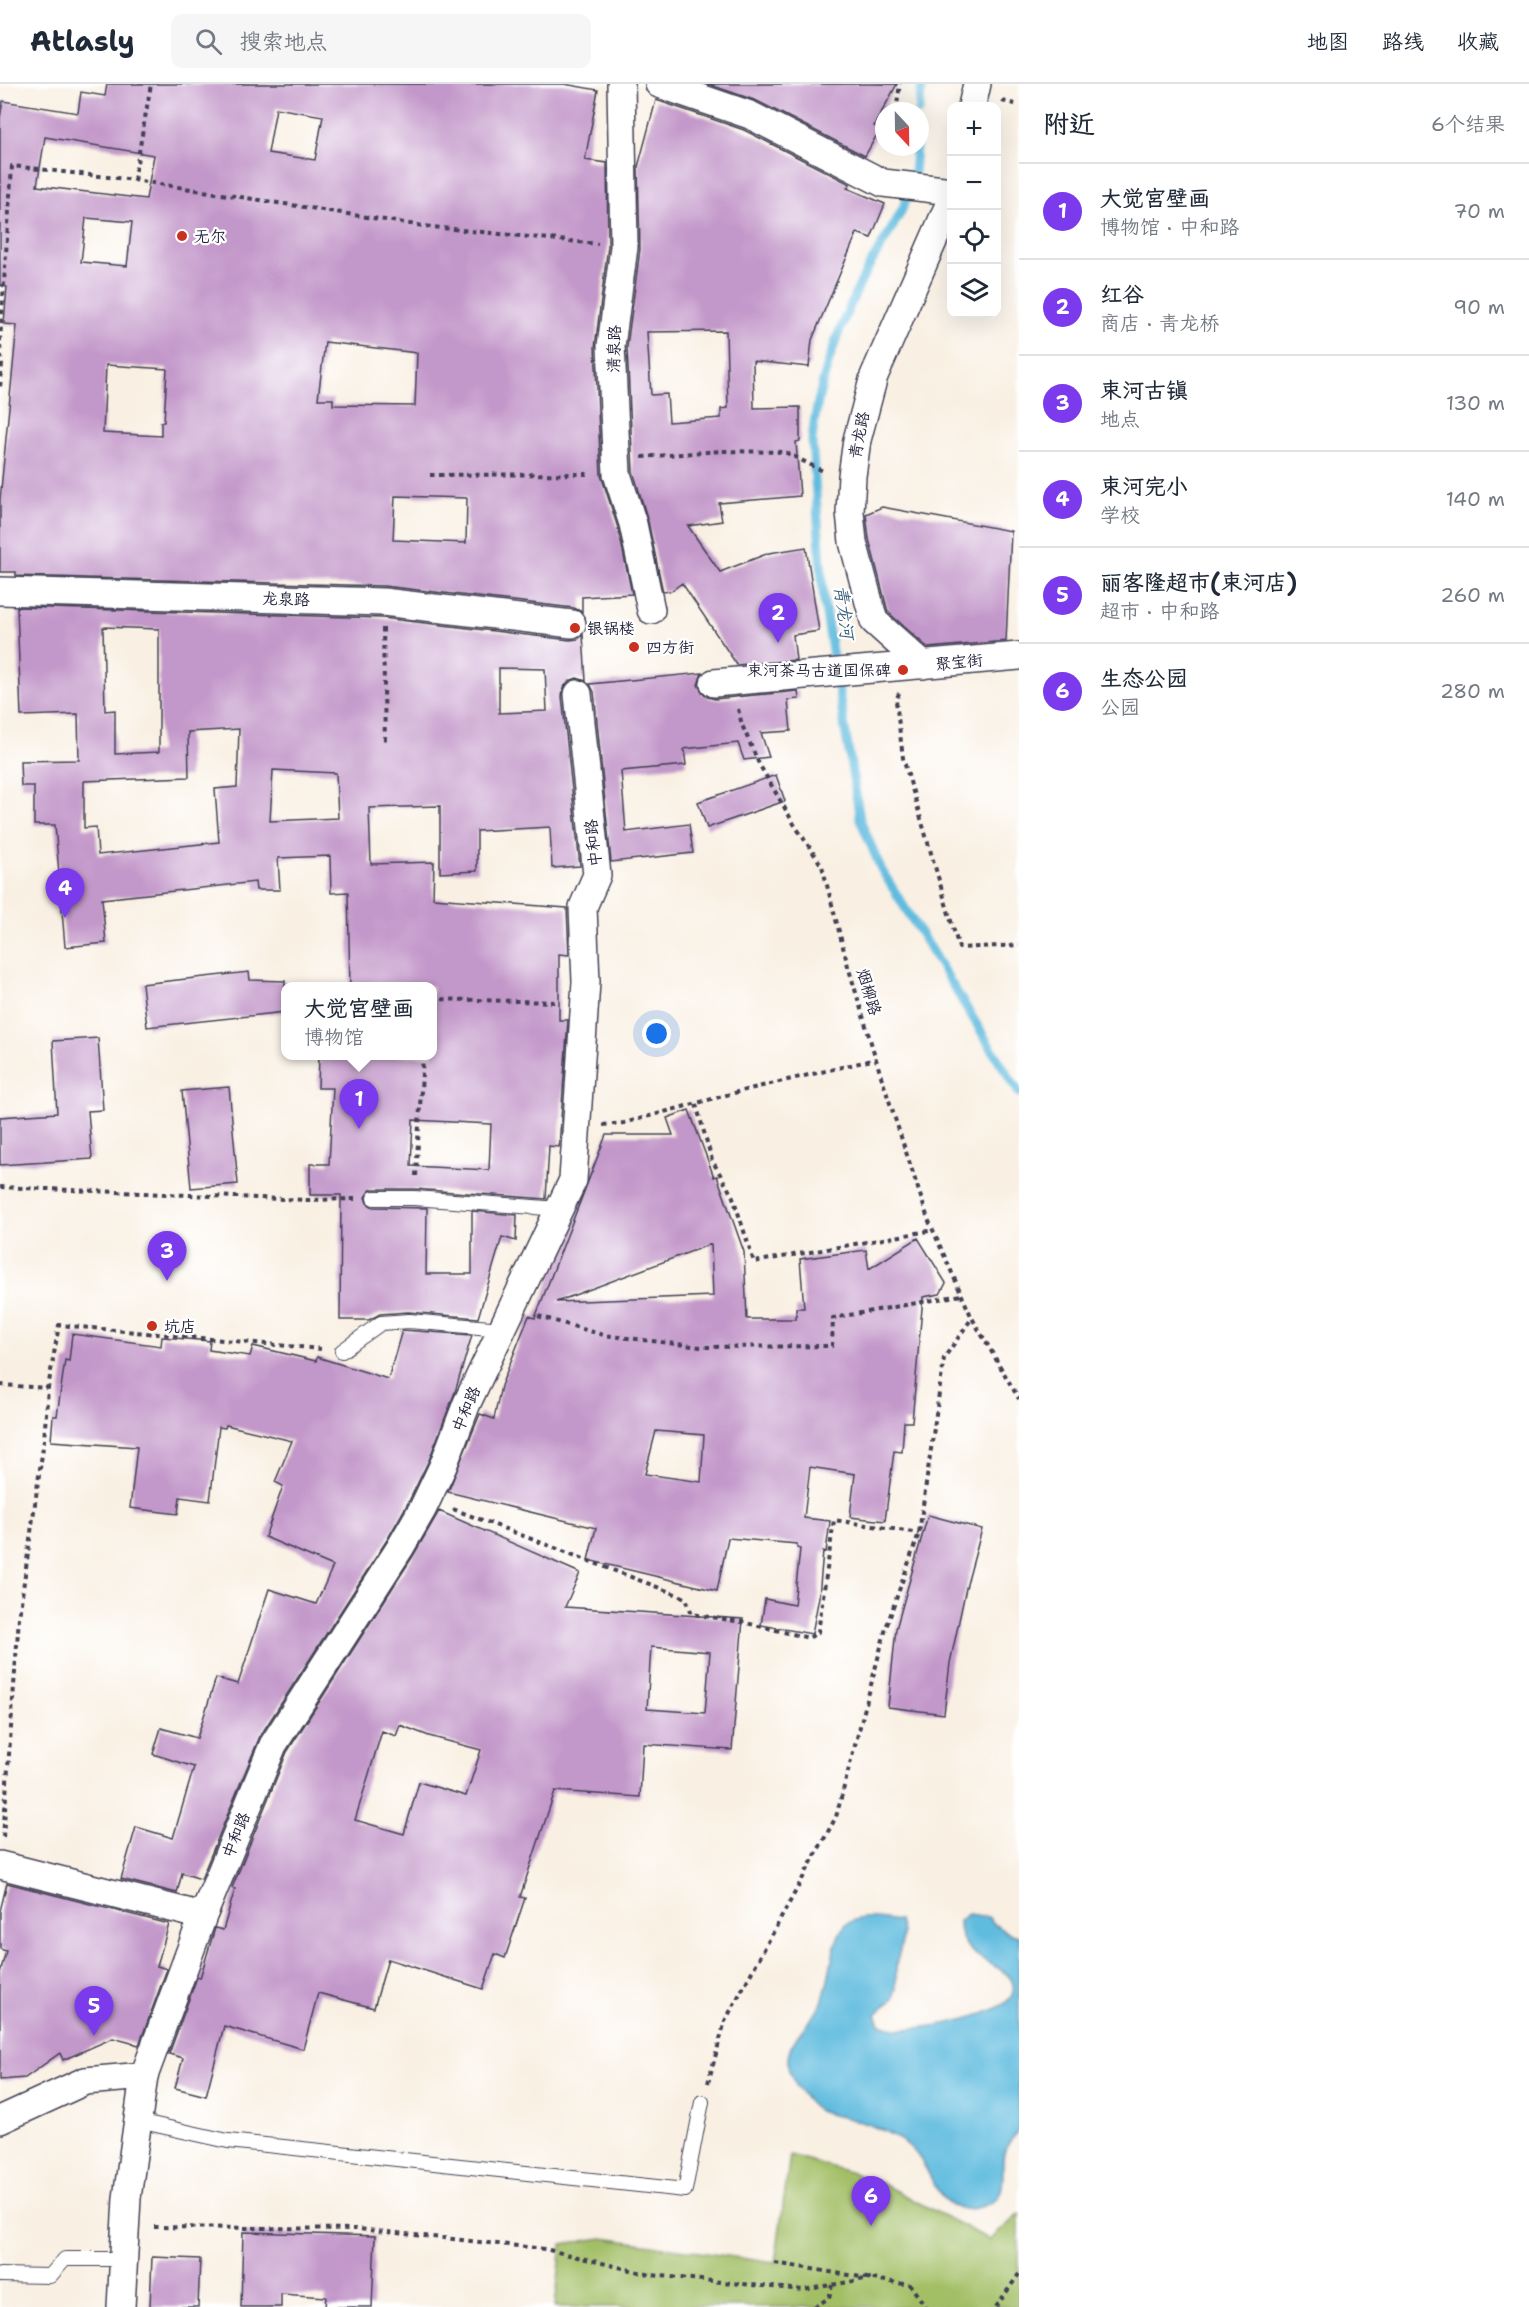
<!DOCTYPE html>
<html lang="zh">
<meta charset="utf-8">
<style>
:root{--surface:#fff;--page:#f6f6f7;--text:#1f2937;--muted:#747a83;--line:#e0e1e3;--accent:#7c3aed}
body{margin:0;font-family:"Shantell Sans","LXGW WenKai TC",sans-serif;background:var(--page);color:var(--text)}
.controls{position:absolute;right:18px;top:18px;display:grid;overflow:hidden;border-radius:12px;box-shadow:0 6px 24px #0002}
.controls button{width:54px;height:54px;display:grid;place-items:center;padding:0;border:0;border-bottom:2px solid var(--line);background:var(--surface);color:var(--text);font:30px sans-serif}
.compass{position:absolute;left:875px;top:18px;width:54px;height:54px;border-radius:50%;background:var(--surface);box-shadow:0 6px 24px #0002;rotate:158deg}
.you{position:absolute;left:657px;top:950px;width:21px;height:21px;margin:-15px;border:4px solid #fff;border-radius:50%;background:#1a73e8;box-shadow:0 0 0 9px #1a73e833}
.badge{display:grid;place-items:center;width:39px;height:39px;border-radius:50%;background:var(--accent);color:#fff;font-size:20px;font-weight:700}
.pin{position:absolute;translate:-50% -50px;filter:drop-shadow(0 2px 3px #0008)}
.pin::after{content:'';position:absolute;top:32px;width:21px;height:18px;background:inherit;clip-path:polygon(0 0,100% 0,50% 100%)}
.popup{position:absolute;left:281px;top:898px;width:156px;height:78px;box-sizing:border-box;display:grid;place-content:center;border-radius:12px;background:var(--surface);filter:drop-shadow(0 2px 4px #0005);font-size:20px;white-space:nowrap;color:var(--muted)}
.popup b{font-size:22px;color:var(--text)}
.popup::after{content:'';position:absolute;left:50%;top:100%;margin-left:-12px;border:12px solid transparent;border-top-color:var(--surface)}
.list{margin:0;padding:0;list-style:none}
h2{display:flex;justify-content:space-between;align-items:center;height:78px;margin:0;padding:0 24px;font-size:26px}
h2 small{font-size:20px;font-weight:400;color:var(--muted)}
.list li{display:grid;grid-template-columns:39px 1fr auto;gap:18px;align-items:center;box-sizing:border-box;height:96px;padding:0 24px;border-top:2px solid var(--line)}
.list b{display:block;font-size:22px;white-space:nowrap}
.list p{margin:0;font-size:20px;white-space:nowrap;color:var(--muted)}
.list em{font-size:20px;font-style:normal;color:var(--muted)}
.icon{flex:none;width:33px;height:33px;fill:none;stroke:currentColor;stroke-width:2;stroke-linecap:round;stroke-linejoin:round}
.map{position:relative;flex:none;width:1019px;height:2223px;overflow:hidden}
header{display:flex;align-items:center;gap:36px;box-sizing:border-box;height:84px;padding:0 30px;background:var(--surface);border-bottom:2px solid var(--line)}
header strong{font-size:28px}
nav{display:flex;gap:33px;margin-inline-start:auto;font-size:21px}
.search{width:420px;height:54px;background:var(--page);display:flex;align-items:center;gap:15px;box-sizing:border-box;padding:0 21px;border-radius:12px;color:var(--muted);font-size:22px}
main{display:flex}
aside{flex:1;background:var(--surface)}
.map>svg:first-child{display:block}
.green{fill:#a3bf66;stroke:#627050;stroke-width:1.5}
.water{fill:#61bcdf;stroke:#426f8d;stroke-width:1.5}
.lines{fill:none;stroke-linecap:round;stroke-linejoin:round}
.stream{stroke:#61bcdf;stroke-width:9}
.building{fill:#c297c9;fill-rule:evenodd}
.lane-casing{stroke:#424154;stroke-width:16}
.street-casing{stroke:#424154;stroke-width:30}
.path{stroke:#424154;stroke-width:4;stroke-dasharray:4.5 4.5;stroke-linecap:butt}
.lane{stroke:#fff;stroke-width:14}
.street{stroke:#fff;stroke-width:27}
.poi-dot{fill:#c8321e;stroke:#fff;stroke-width:2}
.labels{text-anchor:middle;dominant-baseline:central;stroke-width:4.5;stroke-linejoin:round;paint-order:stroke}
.poi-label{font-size:16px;fill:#22223b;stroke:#fff;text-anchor:start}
.street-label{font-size:16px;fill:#22223b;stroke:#fff}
.water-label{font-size:18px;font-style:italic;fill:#3b607d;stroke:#fff}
</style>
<header>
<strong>Atlasly</strong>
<div class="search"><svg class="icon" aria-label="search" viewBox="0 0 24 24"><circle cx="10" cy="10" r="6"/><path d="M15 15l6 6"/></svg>搜索地点</div>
<nav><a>地图</a><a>路线</a><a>收藏</a></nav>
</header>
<main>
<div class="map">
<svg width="1019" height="2223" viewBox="0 0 1019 2223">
<rect width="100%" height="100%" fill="#fff"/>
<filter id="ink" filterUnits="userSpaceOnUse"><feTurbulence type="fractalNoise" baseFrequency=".0167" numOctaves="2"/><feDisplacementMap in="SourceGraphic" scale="12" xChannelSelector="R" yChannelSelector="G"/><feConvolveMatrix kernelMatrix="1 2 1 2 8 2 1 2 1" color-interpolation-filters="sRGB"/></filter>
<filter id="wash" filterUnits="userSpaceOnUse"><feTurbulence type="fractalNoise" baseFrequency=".008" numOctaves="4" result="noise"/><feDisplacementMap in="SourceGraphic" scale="24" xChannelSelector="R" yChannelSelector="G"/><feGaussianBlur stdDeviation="1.35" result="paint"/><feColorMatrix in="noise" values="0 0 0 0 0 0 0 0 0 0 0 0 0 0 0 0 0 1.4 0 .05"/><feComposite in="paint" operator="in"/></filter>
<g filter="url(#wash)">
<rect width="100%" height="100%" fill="#f9f0e3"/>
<!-- green -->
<path class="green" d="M790,2071L873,2095L990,2156L1019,2130V2223H555L562,2160L603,2154L775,2179Z"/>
<!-- water -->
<path class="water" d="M968,1830L988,1833C997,1844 1005,1849 1019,1852V2047C1013,2054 1006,2060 1004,2069C1000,2087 1010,2113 986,2121C933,2141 937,2082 906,2060C887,2046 866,2039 843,2033C835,2031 824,2030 817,2026C806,2019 798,2005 792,1994C776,1962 810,1943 822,1918C830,1899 832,1857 843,1844C855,1828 882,1835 899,1837L902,1848V1858L896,1881V1904L893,1915L876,1930L880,1940C887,1942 896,1945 903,1945C925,1945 1008,1932 1013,1908C1019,1877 957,1883 959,1837Z"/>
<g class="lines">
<!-- stream -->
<path class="stream" d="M919,27L922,0
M916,63C915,73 915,85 913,95C905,130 881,159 865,190C839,241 818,298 812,356L824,519L860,735L881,785L1019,1009"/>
</g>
<g id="blocks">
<!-- building -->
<path class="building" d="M107,0H564L598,6L585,76L607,79L608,162L595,263L601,391L618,444L632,510L582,513V528L574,524L384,502L16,492V488H0V416L17,241L4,240L7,203L0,201V34L3,17L78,29L81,8L105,12ZM276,24L323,32L315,76L268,69ZM45,53L154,71L146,115L37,102ZM86,134L132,138L127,182L81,178ZM325,258L417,269L415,322L333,321V315H318ZM106,281L167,285L164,338H161V352L103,349ZM395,412L467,414L466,459L393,456Z
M708,0H897L874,42L880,45L865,72L757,17Z
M656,16L744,46L850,100L847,104L885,120L871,154L857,149L812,256L809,283L753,277L754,324L800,323V357L796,358L800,412L719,419L722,437L688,442L720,488L769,469L806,463L819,547L793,551L796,576L737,581L682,499L671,507L663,508L648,437L633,387L627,263L640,165L638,83ZM726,247L728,324L721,325V334L669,338L667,310L651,311L647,248Z
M882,423L1011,447L1006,557L928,564L888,528L869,455L866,430Z
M17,523L382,534L570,556L578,555L583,551L586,597L577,594L569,597L564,603L562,612L580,782L552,784L550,743L477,747V787L440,789V722L369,724L371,780L434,778L433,814L567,824L569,871L559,870V936H568L559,1063L549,1062L546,1115L414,1105H373L369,1107L365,1113L367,1119L373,1123L427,1124L426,1190H472V1127L517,1131L516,1157L502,1153L478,1234L408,1228L380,1230L369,1236H340L341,1111H310V1080H329L333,1004H318L319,972H432V903H350L348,808L331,809L330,772L278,774L280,806H256L255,798L102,815L106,859L65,863L55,741H34V702H21L20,677L79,676L78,630L21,632ZM103,543L159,545V668L115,670V626L105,627ZM499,584L545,585L547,627L499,629ZM239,645L237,703L215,705L219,758L98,771L96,743L84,744V697L189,693L188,648ZM273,686L336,689L338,734L270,737ZM413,1036L491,1040L489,1086L411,1082Z
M702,589L698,601L702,608L708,613L715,615L798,607L799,615L788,616L791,647L761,649L769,673L744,676L738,659L684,665L686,681L621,687L626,748L689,740L693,769L611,778L594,608L590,600Z
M776,691L785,717L707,744L698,718Z
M249,888L250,896L285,897V928L147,943L142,900Z
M98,954L103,1026L88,1027L92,1075L0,1081V1033L57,1029L53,957Z
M229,1003L238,1100L191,1104L182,1007Z
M689,1026L714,1093L717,1092L744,1168L747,1235H796V1224H804L800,1175L866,1166L869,1185L918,1154L946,1199L940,1210L923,1213L912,1338H904L902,1368L894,1367L885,1437L850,1433L855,1390L810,1383L804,1434L830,1437L826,1468L823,1467L819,1513L812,1550L761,1541L765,1515L794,1521L800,1465L797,1464V1460L728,1454L717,1507L588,1476L596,1444L448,1408L480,1330L494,1335L501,1302L529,1232L535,1234L606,1051H673L667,1034ZM711,1160L713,1212L556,1218ZM656,1347L704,1351L701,1398L645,1390Z
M402,1246L472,1251L455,1308L429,1376L409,1417L387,1456L260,1652L201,1795L182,1789L177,1809L121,1795L136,1743L173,1754L194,1683L153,1670L161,1644L197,1654L216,1594L238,1600L269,1505L316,1520L333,1482L265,1453L283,1402L275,1398L292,1357L226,1341L225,1344L219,1343L210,1417L180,1413L178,1430L130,1424L137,1363L51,1357L53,1332H57L65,1276L69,1277L72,1250L161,1262L162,1253L210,1257L209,1266L250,1272L253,1262L316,1277L317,1273L388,1295Z
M439,1427L580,1489L565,1523L743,1535L732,1666L643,1660L640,1713L555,1707L520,1813L525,1814L505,1874L495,1870L483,1905L388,1875L374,1924L318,1909L303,1965L224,1942L206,2012L175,2004L183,1974L169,1970L197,1893L200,1894L215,1844L223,1846L235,1805L232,1804L287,1668L413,1472ZM651,1563L710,1568L705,1629L647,1625ZM400,1641L429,1652L481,1666L466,1712L419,1698L404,1750L355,1736L382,1647L396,1652Z
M928,1431L982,1445L966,1504L950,1579L944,1630L888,1623L896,1545Z
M7,1799L169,1840L157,1882L167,1885L139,1961L113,1954L63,1976L60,1969L25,1994L0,1996V1889L6,1867L0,1865V1827Z
M243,2148L375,2152L372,2223H325L326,2213L281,2210V2223H241Z
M152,2173L200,2175L198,2223H150Z"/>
</g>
</g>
<g filter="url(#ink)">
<use href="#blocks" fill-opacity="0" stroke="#424154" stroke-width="1.5"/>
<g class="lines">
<defs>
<path id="lane" d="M374,1114H414L559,1125
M342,1267L381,1239L409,1237L502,1245
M138,2037L228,2057L685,2106L702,2018
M0,2191L50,2192L65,2175H124"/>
<path id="street" d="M621,0L624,163L611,262L617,390L633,440L651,526
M659,0L750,31L883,99L952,107
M972,22L977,0
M0,507L383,518L572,540
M923,581L874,537L853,458L850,428L852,392L857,356L874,292L952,114
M714,599L1019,572
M0,1781L203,1832
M0,2036L85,1997L144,1992
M121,2223L127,2114L144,1992L203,1832L273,1661L400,1464L423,1424L443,1382L467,1319L573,1096L586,898L583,823L597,791L578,610"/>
</defs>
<!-- lane casing -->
<use href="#lane" class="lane-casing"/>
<!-- street casing -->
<use href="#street" class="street-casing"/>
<!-- path -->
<path class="path" d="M1002,17L1019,21
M896,27L900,0
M134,96L151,0
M0,257L12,82L134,96L423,142L598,160
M0,262L2,280L0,304
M642,373L720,367L785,368L825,388
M430,391L588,390
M383,544L385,660
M899,609L896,617L903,674L959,864L1019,861
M738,625L742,641L759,680L794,740L822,782L848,882L881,992L928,1135L972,1234L1019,1315
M433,915L557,918
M696,1020L712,1076L733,1113L754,1178L934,1146
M603,1041L624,1039L741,1007L876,975
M416,1092L423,972
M0,1103L306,1116L355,1115
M538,1232L603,1251L701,1263L832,1262L833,1234L961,1211
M0,1301L48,1304
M453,1425L686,1514L692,1530L742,1538L809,1554L818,1548L834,1436L919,1449
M3,1753L19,1533L44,1356L48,1304L59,1241L321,1265
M708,1999L725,1937L836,1733L886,1544L919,1449L944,1274L972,1234
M154,2143L359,2145L545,2165L651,2191L803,2206L871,2194
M775,2179L910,2201L926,2223
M814,2223L829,2214L832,2201
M996,2223L1019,2190"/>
<!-- lane -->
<use href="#lane" class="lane"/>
<!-- street -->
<use href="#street" class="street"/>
</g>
</g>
<!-- markers -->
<g class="poi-dot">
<circle cx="182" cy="152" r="6"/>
<circle cx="575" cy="544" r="6"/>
<circle cx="634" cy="563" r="6"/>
<circle cx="903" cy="586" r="6"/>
<circle cx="152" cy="1242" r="6"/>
</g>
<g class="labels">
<!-- poi labels -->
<g class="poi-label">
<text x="194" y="152">无尔</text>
<text x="587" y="544">银锅楼</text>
<text x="646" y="563">四方街</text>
<text x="891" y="586" text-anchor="end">束河茶马古道国保碑</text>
<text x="164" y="1242">坑店</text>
</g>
<!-- street labels -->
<g class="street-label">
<text transform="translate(614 265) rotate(-89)">清泉路</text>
<text transform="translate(859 351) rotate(-79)">青龙路</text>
<text transform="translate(286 515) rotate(2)">龙泉路</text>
<text transform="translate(959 578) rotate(-6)">聚宝街</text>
<text transform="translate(593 759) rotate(-96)">中和路</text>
<text transform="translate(869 908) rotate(73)">烟柳路</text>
<text transform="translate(466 1325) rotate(-67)">中和路</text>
<text transform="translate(236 1751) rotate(-68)">中和路</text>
</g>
<!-- water labels -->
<g class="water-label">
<text transform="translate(844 528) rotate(83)">青龙河</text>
</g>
</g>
</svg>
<div class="controls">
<button>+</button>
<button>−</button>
<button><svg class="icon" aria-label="locate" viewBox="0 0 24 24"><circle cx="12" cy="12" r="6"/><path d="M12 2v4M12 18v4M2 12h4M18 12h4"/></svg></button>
<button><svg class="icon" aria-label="layers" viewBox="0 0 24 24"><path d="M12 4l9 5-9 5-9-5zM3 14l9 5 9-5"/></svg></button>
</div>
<svg class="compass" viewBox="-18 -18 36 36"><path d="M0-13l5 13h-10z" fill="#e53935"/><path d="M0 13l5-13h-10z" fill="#747a83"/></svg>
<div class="you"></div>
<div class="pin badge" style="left:359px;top:1045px">1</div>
<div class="popup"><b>大觉宫壁画</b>博物馆</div>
<div class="pin badge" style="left:778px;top:559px">2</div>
<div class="pin badge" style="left:167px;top:1197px">3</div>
<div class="pin badge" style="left:65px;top:834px">4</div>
<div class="pin badge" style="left:94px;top:1952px">5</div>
<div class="pin badge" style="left:871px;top:2142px">6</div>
</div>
<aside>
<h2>附近<small>6个结果</small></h2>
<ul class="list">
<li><span class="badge">1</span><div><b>大觉宫壁画</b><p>博物馆 · 中和路</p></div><em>70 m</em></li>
<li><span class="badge">2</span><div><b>红谷</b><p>商店 · 青龙桥</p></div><em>90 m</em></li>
<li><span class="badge">3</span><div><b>束河古镇</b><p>地点</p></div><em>130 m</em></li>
<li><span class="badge">4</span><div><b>束河完小</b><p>学校</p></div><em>140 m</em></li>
<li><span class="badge">5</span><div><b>丽客隆超市(束河店)</b><p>超市 · 中和路</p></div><em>260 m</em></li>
<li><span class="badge">6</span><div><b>生态公园</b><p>公园</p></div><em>280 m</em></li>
</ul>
</aside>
</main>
